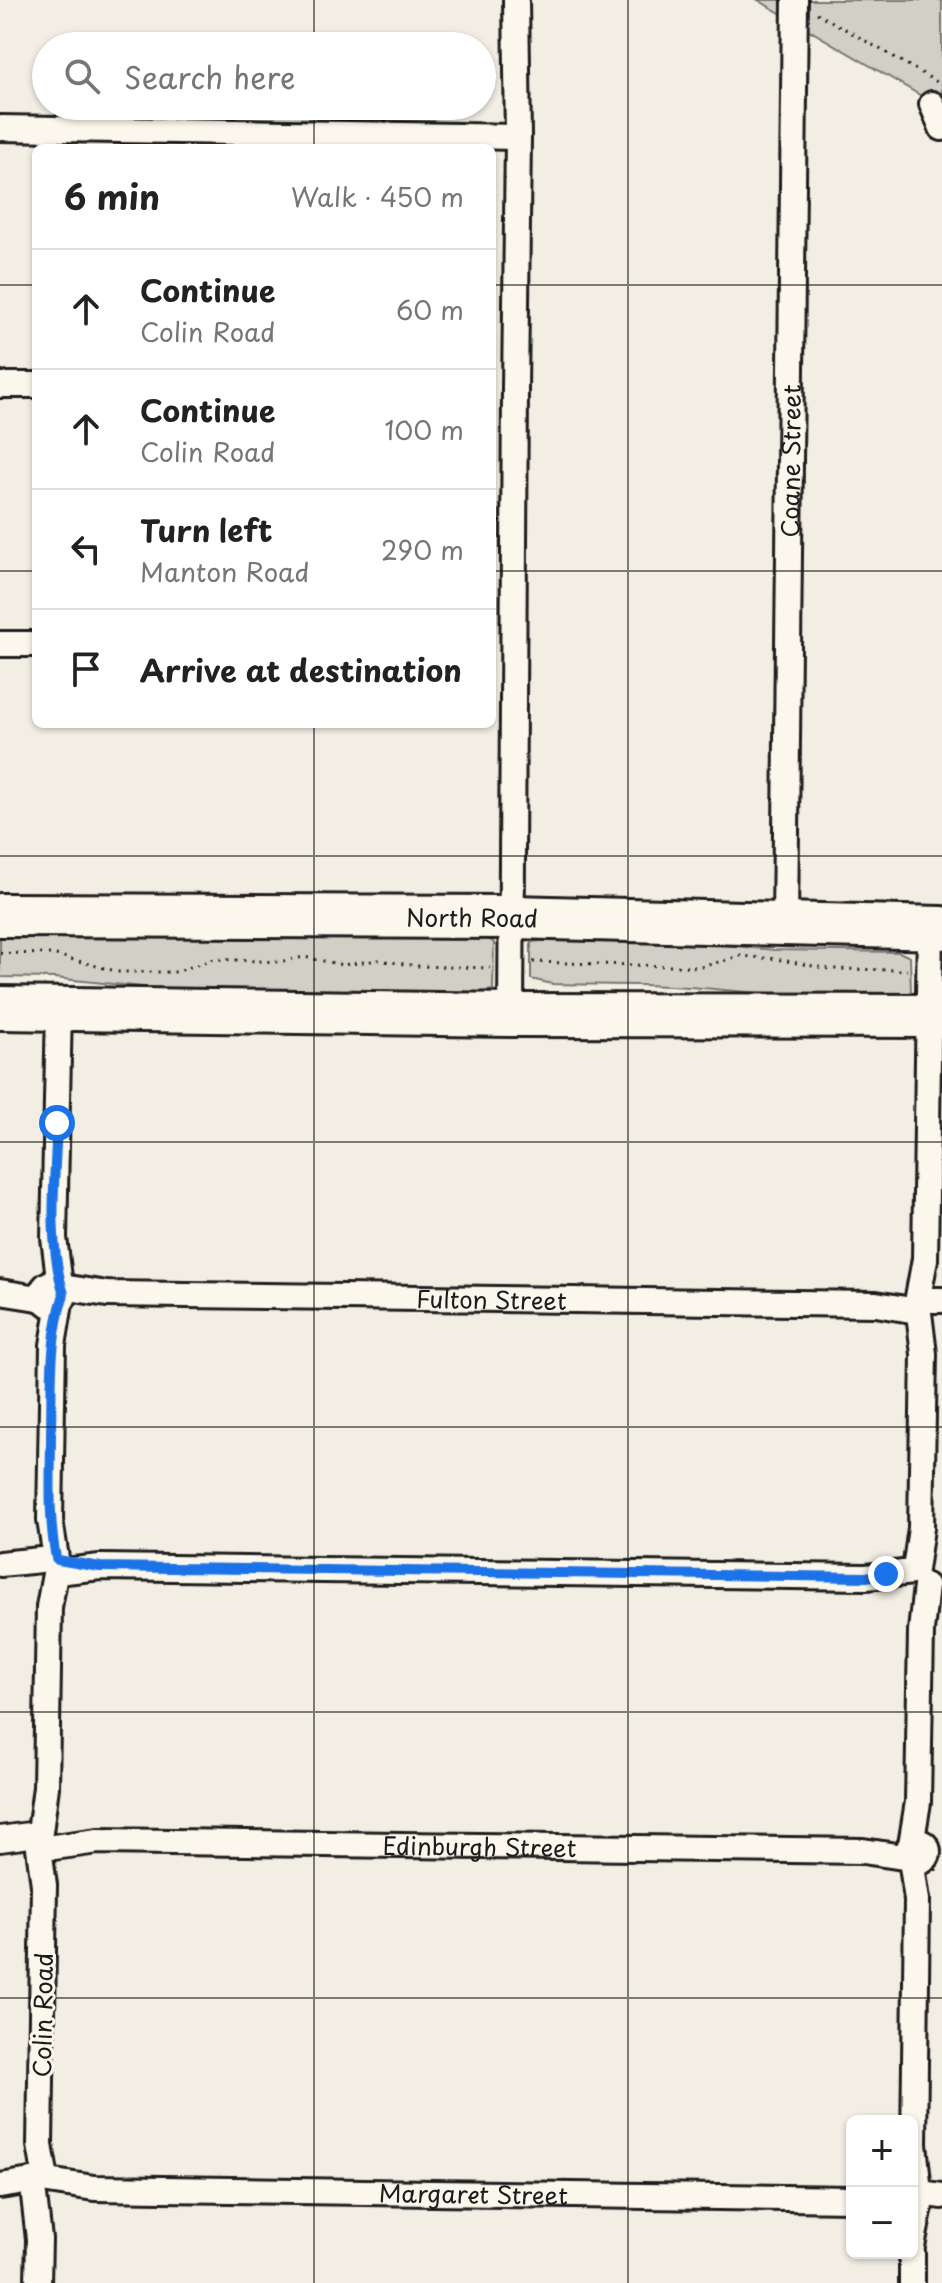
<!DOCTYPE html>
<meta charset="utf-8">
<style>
:root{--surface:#fff;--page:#f2f2f2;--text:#222;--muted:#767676;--line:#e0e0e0}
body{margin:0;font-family:"Playpen Sans",sans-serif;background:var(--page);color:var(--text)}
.controls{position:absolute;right:24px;bottom:24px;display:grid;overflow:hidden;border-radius:12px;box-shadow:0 2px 6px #0004}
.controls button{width:72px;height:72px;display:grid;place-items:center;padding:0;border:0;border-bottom:2px solid var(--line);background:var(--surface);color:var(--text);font:40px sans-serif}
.stop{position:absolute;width:24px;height:24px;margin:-18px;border:6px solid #1a73e8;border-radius:50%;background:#fff}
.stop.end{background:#1a73e8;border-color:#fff;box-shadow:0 2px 8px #0008}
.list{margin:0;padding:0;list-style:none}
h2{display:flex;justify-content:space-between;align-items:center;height:104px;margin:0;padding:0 32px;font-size:34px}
h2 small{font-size:26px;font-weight:400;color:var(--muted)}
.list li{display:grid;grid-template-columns:52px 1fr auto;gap:24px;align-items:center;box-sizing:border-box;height:120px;padding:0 32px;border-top:2px solid var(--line)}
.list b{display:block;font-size:30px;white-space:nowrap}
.list p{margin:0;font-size:26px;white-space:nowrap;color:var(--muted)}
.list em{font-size:26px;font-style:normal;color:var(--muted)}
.icon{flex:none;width:44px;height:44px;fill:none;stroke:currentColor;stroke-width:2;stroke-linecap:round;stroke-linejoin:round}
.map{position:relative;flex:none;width:942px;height:2283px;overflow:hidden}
.search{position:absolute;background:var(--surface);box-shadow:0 2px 6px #0004;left:32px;top:32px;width:464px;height:88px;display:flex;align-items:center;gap:20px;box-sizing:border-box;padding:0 28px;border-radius:44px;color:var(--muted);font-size:30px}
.panel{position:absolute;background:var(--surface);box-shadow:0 2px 6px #0004;left:32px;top:144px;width:464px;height:584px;border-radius:12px}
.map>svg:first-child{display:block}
.green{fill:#d2cfc6;stroke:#777671;stroke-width:2}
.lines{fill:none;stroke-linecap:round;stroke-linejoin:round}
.street-casing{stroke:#1c1c1c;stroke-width:30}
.highway-casing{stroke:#1c1c1c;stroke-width:48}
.path{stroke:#1c1c1c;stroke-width:3;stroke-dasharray:2 6;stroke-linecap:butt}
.street{stroke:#fbf7ec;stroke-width:24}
.highway{stroke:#fbf7ec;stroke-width:42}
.route{stroke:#1a73e8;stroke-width:10}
.grid{fill:none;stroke:#1c1c1c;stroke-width:2;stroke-opacity:0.55}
.labels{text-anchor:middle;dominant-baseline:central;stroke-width:6;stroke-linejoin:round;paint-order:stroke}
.street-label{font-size:24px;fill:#1c1c1c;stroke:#fbf7ec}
</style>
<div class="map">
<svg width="942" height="2283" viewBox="0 0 942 2283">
<rect width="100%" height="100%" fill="#f2eee4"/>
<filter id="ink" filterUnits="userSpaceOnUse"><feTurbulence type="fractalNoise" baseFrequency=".0125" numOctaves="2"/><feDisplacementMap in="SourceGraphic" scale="16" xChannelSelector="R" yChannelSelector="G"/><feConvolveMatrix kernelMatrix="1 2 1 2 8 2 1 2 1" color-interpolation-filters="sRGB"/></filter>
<g filter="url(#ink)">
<!-- green -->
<path class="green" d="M758,0H942V108Z
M0,935L489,939L494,943L493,990L474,993L173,990L54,978L0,977Z
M559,939H667L774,950L899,952L910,957L911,994C837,1005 763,992 688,987C643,984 597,985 552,984L531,979V942Z"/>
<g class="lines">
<defs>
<g id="street">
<path d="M932,104L942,128"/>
<path d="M0,128L518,137"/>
<path d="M0,385H36"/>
<path d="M0,644H36"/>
<path id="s1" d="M785,923L795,0"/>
<path d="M59,1008L54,1238L60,1285"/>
<path d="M511,1015L515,389L518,137L516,0"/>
<circle cx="53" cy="1294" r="11"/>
<path id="s2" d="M62,1287L107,1294L876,1304L917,1311"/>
<path d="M0,1292L44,1299"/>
<path d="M918,1297L925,1259L930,927"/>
<path d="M933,1300H942"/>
<path d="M56,1558L50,1520L53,1345L60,1303"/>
<path d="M0,1564L41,1560"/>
<path d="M915,1570L921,1528L924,1354L919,1313"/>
<path d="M57,1572L100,1567L866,1577L913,1572"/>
<path d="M40,1832L46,1787L49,1607L55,1574"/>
<path d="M0,1839L37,1834"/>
<circle cx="918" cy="1852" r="10"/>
<path d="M911,1845L918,1802L921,1631L926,1586"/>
<path id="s3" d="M54,1847L98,1841L863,1851L910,1858"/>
<path d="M39,1848L44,1885L40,2145L46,2179"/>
<path d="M911,1859L917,1900L914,2144L919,2192"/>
<path id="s4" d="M48,2181L94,2188L852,2199"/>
<path d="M0,2186L31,2181"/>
<path d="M920,2193L942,2196"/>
<path d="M34,2196L39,2239L38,2283"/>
<path d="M912,2246L920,2206"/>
<path d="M912,2283V2253"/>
</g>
<g id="highway">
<path id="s5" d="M0,915L513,917L942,928"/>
<path d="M0,1008L511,1015L942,1016"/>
</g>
</defs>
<!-- street casing -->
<use href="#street" class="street-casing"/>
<!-- highway casing -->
<use href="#highway" class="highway-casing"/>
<!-- path -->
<path class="path" d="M817,13L939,83
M0,953L52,954L119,972H176L214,959L279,962L304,957L343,965L378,960L417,966L490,968
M533,962L701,967L740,956L776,959L829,969L907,970
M941,1571V1551
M936,1871L937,1831"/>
<!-- street -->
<use href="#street" class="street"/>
<!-- highway -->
<use href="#highway" class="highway"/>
</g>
</g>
<g class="lines" filter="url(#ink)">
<!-- route -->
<path class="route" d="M57,1123C55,1179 47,1241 64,1294C49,1340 52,1386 51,1434C51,1476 48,1516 56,1558L58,1560L100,1567L866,1577L886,1574"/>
</g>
<!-- grid -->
<path class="grid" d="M314,0V46M628,0V2283M314,106V148M0,285H36M492,285H942M0,571H36M492,571H942M314,724V2283M0,856H942M0,1142H942M0,1427H942M0,1712H942M0,1998H942"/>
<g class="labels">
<!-- street labels -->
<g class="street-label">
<text stroke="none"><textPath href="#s1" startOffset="462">Coane Street</textPath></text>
<text stroke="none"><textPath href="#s5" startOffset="472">North Road</textPath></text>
<text stroke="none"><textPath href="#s2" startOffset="430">Fulton Street</textPath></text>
<text stroke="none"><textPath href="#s3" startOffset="426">Edinburgh Street</textPath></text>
<text transform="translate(42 2015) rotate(-89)">Colin Road</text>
<text stroke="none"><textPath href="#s4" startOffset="426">Margaret Street</textPath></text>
</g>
</g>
</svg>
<div class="controls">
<button>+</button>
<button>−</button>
</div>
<div class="stop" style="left:57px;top:1123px"></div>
<div class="stop end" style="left:886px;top:1574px"></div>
<div class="search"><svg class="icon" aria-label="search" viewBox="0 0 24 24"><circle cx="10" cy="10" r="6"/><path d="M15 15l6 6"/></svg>Search here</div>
<section class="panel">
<h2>6 min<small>Walk · 450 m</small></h2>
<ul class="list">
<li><svg class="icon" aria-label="ahead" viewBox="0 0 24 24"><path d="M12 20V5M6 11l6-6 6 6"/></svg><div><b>Continue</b><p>Colin Road</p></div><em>60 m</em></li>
<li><svg class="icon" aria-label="ahead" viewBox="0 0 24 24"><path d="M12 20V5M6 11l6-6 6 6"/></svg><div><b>Continue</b><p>Colin Road</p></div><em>100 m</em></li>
<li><svg class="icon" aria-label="left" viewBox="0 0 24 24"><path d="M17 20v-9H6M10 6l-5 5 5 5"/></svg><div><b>Turn left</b><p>Manton Road</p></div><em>290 m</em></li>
<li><svg class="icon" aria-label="arrive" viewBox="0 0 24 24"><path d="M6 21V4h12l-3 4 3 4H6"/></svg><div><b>Arrive at destination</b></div></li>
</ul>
</section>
</div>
